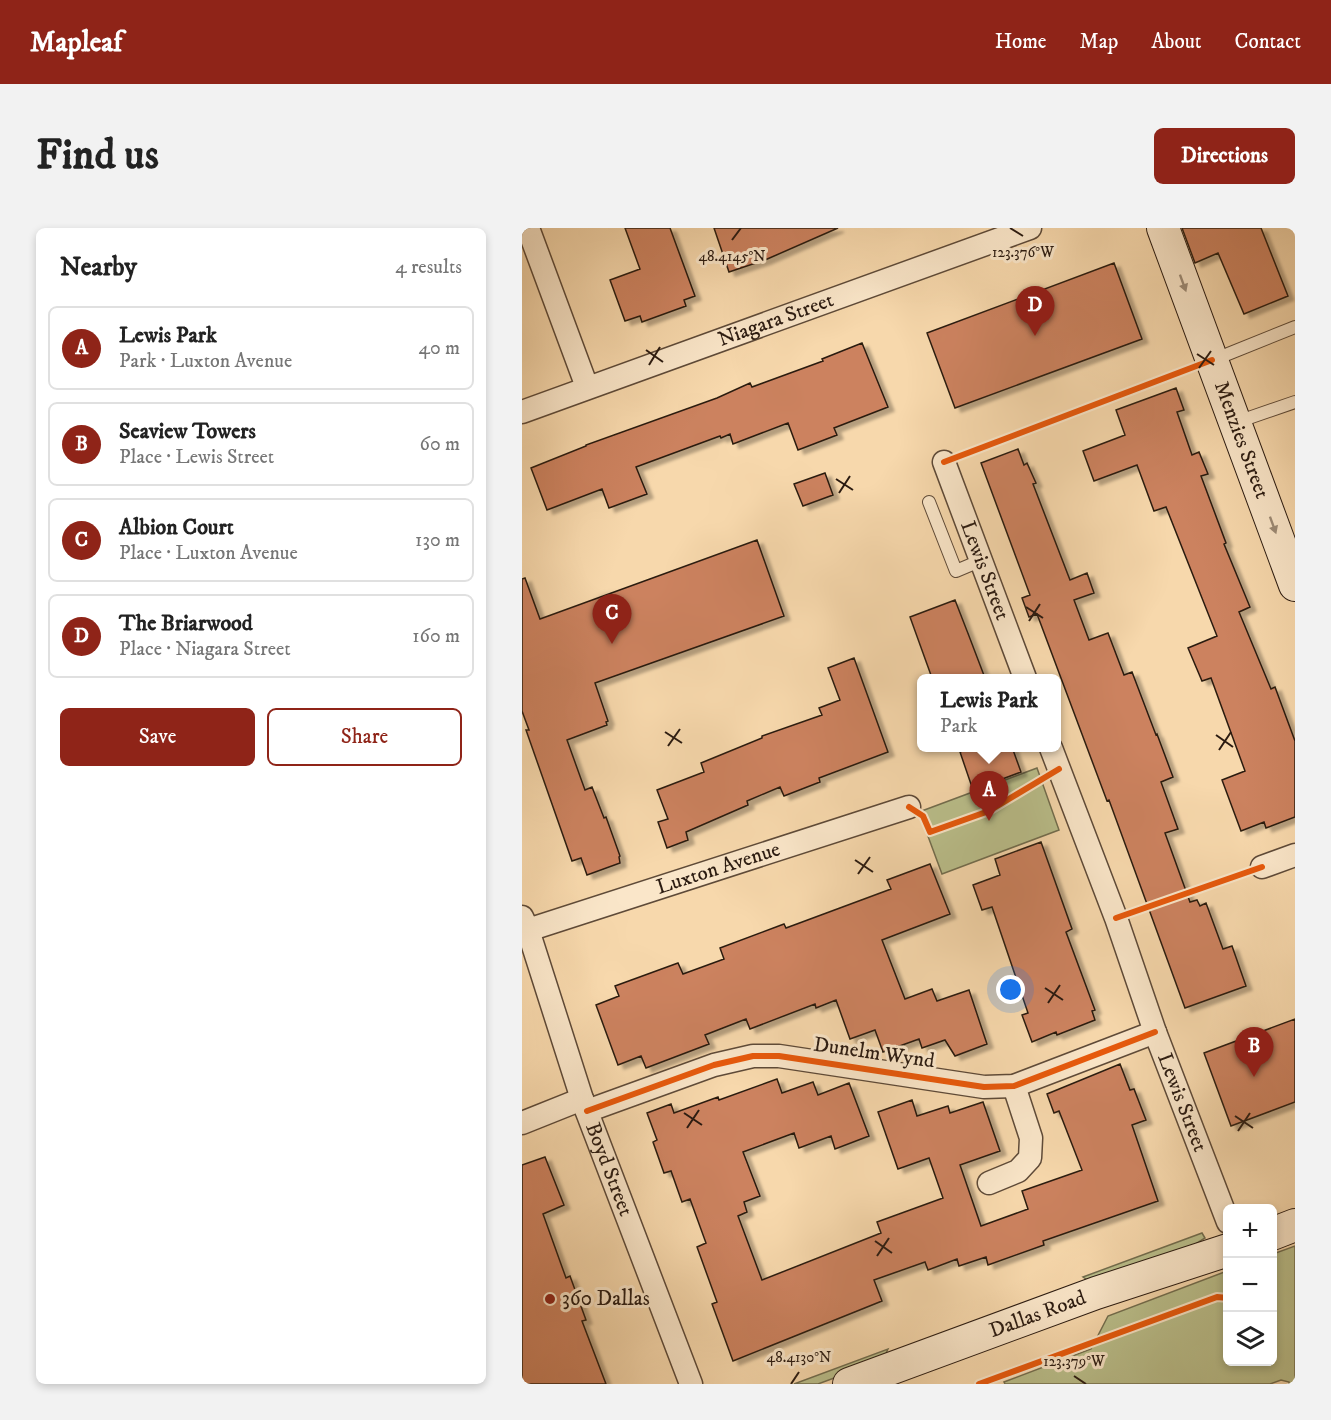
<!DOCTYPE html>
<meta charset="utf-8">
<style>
:root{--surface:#fff;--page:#f2f2f2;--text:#222;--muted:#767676;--line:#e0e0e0;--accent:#8f2418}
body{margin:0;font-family:"IM FELL DW Pica",serif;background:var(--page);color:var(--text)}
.controls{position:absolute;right:18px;bottom:18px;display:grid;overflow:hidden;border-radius:9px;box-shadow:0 3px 9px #0003}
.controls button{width:54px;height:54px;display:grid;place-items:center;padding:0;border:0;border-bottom:2px solid var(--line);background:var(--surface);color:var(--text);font:30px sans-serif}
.you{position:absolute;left:489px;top:762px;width:21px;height:21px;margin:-15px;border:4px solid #fff;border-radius:50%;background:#1a73e8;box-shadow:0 0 0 9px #1a73e833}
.badge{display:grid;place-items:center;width:39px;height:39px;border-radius:50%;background:var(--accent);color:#fff;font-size:20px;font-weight:700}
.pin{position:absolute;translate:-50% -50px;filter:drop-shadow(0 2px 3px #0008)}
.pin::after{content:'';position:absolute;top:32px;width:21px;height:18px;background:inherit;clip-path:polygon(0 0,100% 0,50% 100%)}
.popup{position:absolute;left:395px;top:446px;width:144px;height:78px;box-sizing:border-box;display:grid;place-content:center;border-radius:9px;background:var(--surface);filter:drop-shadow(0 2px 4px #0005);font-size:20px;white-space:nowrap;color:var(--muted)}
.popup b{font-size:22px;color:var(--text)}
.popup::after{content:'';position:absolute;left:50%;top:100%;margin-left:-12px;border:12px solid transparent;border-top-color:var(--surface)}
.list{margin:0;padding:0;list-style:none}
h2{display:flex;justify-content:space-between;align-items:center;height:78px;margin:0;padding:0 24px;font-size:26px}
h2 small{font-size:20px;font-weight:400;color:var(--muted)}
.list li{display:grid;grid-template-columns:39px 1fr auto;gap:18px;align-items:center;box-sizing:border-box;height:84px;margin:0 12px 12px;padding:0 12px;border:2px solid var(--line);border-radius:9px}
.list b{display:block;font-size:22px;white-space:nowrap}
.list p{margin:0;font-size:20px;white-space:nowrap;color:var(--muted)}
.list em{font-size:20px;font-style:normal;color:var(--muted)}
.actions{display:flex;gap:12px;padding:18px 24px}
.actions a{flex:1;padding:14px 0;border:2px solid var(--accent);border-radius:9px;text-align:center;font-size:21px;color:var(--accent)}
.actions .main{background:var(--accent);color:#fff}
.icon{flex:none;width:33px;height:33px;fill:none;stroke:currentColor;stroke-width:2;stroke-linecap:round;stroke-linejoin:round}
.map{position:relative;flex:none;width:773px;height:1156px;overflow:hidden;border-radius:9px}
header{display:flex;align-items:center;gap:36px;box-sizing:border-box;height:84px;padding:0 30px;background:var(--accent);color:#fff}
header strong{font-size:28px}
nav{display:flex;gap:33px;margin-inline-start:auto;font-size:21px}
.intro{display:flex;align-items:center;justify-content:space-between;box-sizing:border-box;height:144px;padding:0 36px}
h1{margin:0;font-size:42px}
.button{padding:15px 27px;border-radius:9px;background:var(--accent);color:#fff;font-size:21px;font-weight:700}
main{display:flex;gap:36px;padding:0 36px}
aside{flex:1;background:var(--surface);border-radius:9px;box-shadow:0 3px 9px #0003}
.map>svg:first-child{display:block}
.green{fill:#babf8b;stroke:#726d4e;stroke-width:1.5}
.building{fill:#cc825f;stroke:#2b1b11;stroke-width:1.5;filter:url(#shadow)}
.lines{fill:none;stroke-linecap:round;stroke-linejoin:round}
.lane-casing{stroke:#5e4a38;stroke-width:14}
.street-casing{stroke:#5e4a38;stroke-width:25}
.secondary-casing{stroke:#2b1b11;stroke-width:34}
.lane{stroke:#fae6c9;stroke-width:12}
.street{stroke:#fae6c9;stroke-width:22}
.secondary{stroke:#fae6c9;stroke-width:32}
.cycleway-casing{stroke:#fae6c9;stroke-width:10}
.cycleway{stroke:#e8590c;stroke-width:6}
.oneway{fill:#9d8b76}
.ticks{fill:none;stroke:#2b1b11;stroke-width:2}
.poi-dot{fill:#8f2418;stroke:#fae6c9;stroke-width:2}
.labels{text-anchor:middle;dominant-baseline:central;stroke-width:6;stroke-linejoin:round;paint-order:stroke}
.street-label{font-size:21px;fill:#2b1b11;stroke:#fae6c9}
.poi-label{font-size:21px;fill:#2b1b11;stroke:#fae6c9;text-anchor:start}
.ticks-label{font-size:15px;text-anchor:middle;fill:#2b1b11;stroke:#fae6c9;stroke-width:6;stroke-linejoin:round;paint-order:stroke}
</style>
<header>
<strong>Mapleaf</strong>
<nav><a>Home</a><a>Map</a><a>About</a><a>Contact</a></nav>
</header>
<div class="intro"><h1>Find us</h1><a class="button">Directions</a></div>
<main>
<aside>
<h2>Nearby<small>4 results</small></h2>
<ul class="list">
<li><span class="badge">A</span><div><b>Lewis Park</b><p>Park · Luxton Avenue</p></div><em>40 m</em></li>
<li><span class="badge">B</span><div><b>Seaview Towers</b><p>Place · Lewis Street</p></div><em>60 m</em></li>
<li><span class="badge">C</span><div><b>Albion Court</b><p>Place · Luxton Avenue</p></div><em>130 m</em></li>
<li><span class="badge">D</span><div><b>The Briarwood</b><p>Place · Niagara Street</p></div><em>160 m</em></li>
</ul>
<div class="actions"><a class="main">Save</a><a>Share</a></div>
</aside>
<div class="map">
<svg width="773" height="1156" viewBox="0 0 773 1156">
<defs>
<filter id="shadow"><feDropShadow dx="6" dy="4" stdDeviation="1.5" flood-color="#0004"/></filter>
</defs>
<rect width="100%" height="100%" fill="#f7d8ac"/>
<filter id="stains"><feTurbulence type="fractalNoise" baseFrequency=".00333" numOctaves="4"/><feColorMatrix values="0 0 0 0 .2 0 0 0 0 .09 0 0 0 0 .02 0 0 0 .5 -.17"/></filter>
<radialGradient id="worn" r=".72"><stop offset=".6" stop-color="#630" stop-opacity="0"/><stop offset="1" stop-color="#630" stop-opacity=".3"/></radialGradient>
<!-- green -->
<path class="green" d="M515,540L537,602L420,646L397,584Z
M680,1005L683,1010L672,1017L570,1055L561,1049Z
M773,1018V1156H767V1154L759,1152L748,1156H483L482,1154L569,1121L586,1088L705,1043L706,1134H750L751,1026Z
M366,1121L361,1132L296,1156H272Z"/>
<!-- building -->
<path class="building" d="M103,0H148L173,68L162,72L164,78L120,94L118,88L103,93L88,52L118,41Z
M192,0H316L243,32L207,44Z
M660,0H739L766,68L722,86L696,25L673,35Z
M592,35L620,111L433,180L405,105Z
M340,115L366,179L312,200L315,207L276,222L266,195L211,216L208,206L199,210L198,208L114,239L125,266L87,280L80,261L25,282L9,240L64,218V217L195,170L228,155L230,159L301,133L300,131Z
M654,160L662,182L655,184L670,227L677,224L686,246L679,248L704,315L702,316L728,379L717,384L749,461L753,459L773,513V589L744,600L742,594L719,603L700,552L723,543L689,450L680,453L666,420L695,408L644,279L632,283L615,237L572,253L561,223L603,207L594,182Z
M496,221L502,237L505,235L514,255L511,256L548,352L565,345L572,365L552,372L567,412L586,405L602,447L610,444L634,507L635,506L651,549L639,554L656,601L643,605L668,674L675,672L678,678L684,675L701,721L710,718L724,758L663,780L587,572L585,573L515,386L507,389L500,370L508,367L459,235Z
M303,245L311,267L281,278L272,256Z
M235,312L262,388L73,455L86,493L84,494L85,497L45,512L63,562L70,559L82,590L84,589L98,628L97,629L98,635L65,647L59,630L50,633L4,502H7L0,483V351L3,350L18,391Z
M433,372L447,408L463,450H410L388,389Z
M332,430L366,524L297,550L298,554L262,568L258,559L225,573L226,577L164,604L166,612L145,620L136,594L146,591L135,562L182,544L179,535L240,510V508L300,487L297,480L318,472L306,440Z
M451,519H490L499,544L451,562L438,524Z
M519,614L550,701L544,704L573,782L570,783L573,792L535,807L534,804L510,814L500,787L506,785L470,679L460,682L451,657L478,647L473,631Z
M408,636L428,686L360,712L383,771L410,761L415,773L447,762L465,816L433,828L423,812L400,820L397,811L361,824L353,802L328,811L314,772L294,780L293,776L228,801L224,791L183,807L187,816L124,840L119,828L96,837L74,777L97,768L93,758L156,735L161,746L202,731L198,720L262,696L264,700L369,661L365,652Z
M773,791V874L709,898L682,825Z
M598,836L608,862L612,861L624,892L610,897L636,973L521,1013L522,1017L466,1037L464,1029L437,1038L435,1031L406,1042L403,1034L352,1052L360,1073L211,1133L190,1076L195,1074L175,1019L184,1015L168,971L160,974L149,943L142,945L131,914L135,912L125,885L149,876L152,885L196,869L197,872L255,851L260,865L291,854L296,867L327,855L347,908L313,921L309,908L277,920L272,905L221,924L238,968L222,974L225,984L216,988L240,1052L359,1005L355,994L421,970L407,930L376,941L356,884L390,872L395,888L426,878L428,885L461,874L478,923L438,937L459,998L506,981L500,963L560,942L537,883L532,885L525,866Z
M23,929L42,977L21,986L44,1050L48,1048L64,1092L60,1093L84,1156H0V937Z"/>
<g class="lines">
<defs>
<path id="lane" d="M691,132L773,99
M715,194L773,174
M407,274L434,343L460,332"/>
<g id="street">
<path d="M6,0L65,159"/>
<path id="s1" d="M0,184L508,0"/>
<path id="s2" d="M422,234L503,450"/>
<path id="s3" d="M529,520L594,690L633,804L706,994"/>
<path d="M740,639L773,627"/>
<path id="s4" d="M0,689L6,702L60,871L169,1156"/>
<path id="s5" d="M6,702L387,579"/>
<path d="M65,883L192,837L231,828H257L462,859L492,858L633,804"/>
<path d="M0,895L60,871"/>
<path d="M467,955L496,943L508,930L509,910L492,858"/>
</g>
<g id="secondary">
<path id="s6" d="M641,0L773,357"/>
<path d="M750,1006L773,997"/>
<path id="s7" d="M327,1156L574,1065L706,1022"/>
</g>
</defs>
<!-- lane casing -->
<use href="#lane" class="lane-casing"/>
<!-- street casing -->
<use href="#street" class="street-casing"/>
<!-- secondary casing -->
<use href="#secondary" class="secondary-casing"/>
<!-- lane -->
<use href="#lane" class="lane"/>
<!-- street -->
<use href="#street" class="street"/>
<!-- secondary -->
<use href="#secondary" class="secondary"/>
<defs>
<path id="cycleway" d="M422,234L690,132
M387,579L401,588L408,604L467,583L537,541
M594,690L740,639
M65,883L192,837L231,828H257L462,859L492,858L633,804
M457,1156L695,1069L706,1070"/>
</defs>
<!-- cycleway casing -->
<use href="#cycleway" class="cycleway-casing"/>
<!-- cycleway -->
<use href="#cycleway" class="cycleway"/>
</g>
<!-- one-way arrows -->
<defs><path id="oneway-solid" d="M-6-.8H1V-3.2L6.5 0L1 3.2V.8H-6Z" transform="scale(1.5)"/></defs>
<g class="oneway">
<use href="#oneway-solid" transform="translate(661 55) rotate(70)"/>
<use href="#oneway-solid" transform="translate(751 297) rotate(70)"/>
</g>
<!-- ticks -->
<path class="ticks" d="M488,0L501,8M210,12L219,0M124,122L141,134M675,126L692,137M127,137L138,119M677,140L689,123M314,251L331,262M317,265L328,248M504,379L521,390M507,393L518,376M143,504L160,515M694,507L711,519M146,518L158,501M697,522L709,504M333,632L351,644M336,646L348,629M523,760L541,772M526,775L538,757M162,885L180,897M713,888L731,900M165,900L177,882M716,903L728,885M353,1013L370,1025M355,1028L367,1010M552,1148L564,1156M269,1156L277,1144"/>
<!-- markers -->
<circle class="poi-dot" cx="28" cy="1071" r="6"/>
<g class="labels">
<!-- street labels -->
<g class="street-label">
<text stroke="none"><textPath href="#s1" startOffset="270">Niagara Street</textPath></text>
<text stroke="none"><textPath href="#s6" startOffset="226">Menzies Street</textPath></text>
<text stroke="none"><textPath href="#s2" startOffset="116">Lewis Street</textPath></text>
<text stroke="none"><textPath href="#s5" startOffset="200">Luxton Avenue</textPath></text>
<text transform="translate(352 825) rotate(8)">Dunelm Wynd</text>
<text stroke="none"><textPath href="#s3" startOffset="378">Lewis Street</textPath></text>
<text stroke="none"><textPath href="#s4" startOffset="267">Boyd Street</textPath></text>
<text stroke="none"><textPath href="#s7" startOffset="201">Dallas Road</textPath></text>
</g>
<!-- poi labels -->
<g class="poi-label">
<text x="40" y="1071">360 Dallas</text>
</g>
</g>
<g class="ticks-label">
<text x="501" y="29">123.376°W</text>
<text x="210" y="33">48.4145°N</text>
<text x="277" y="1134">48.4130°N</text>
<text x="552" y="1138">123.379°W</text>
</g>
<rect width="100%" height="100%" filter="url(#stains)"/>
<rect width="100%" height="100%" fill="url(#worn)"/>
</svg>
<div class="controls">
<button>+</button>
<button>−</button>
<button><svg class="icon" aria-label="layers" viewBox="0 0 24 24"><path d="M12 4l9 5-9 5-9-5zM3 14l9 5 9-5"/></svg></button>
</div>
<div class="you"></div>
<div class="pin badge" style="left:467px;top:593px">A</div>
<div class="popup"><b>Lewis Park</b>Park</div>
<div class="pin badge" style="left:732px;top:849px">B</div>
<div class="pin badge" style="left:90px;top:416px">C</div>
<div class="pin badge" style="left:513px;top:108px">D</div>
</div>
</main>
